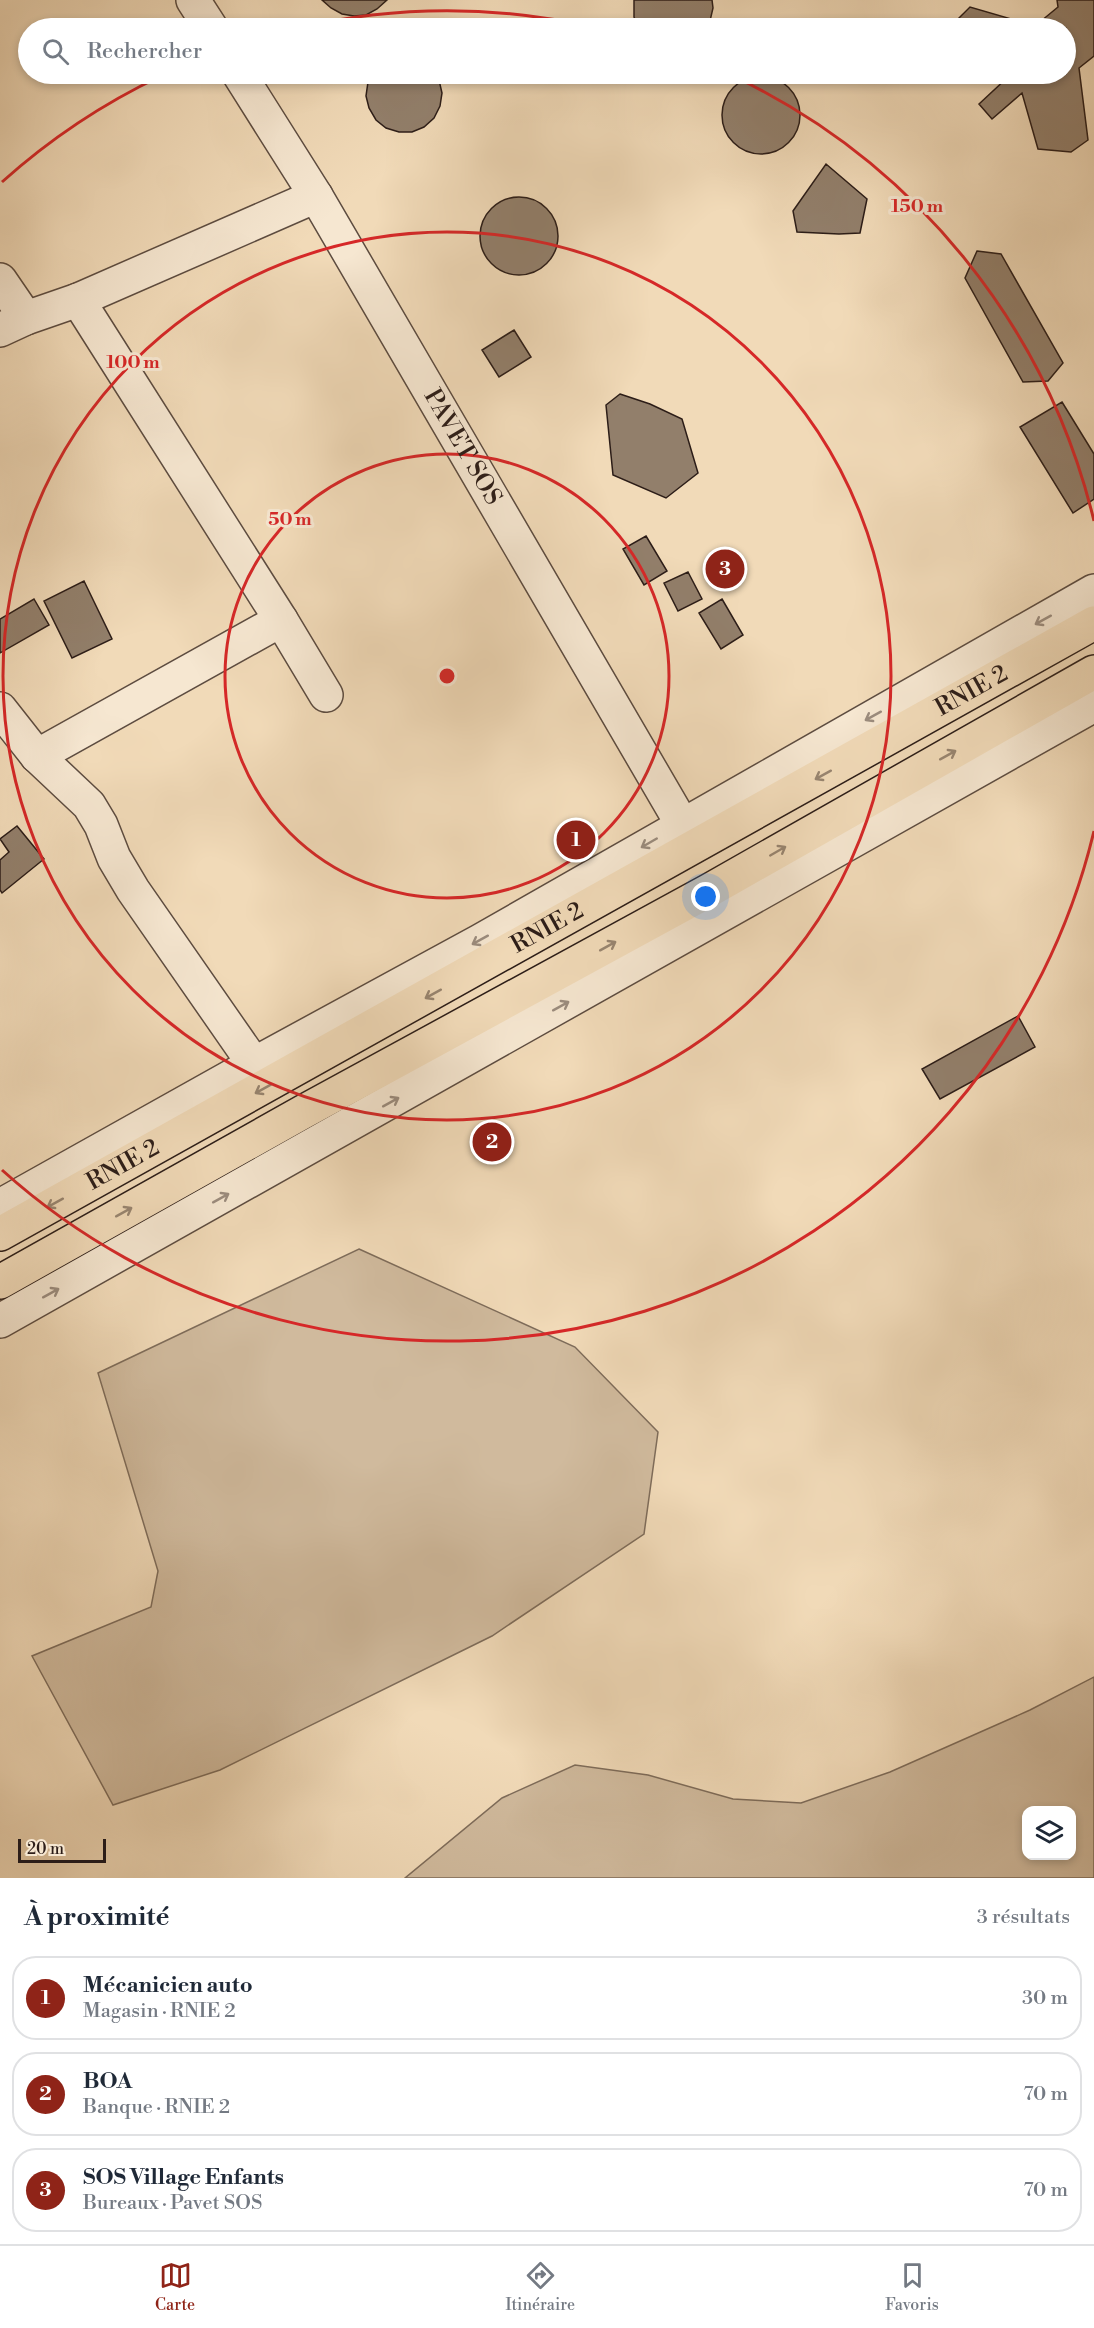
<!DOCTYPE html>
<html lang="fr">
<meta charset="utf-8">
<style>
:root{--surface:#fff;--page:#f2f2f3;--text:#1f2937;--muted:#747a83;--line:#e0e1e3;--accent:#8f2418}
body{margin:0;font-family:"Libre Bodoni",serif;background:var(--page);color:var(--text)}
.controls{position:absolute;right:18px;bottom:18px;display:grid;overflow:hidden;border-radius:12px;box-shadow:0 3px 9px #0003}
.controls button{width:54px;height:54px;display:grid;place-items:center;padding:0;border:0;border-bottom:2px solid var(--line);background:var(--surface);color:var(--text);font:30px sans-serif}
.scale{position:absolute;left:18px;bottom:15px;width:88px;box-sizing:border-box;padding-left:6px;border:3px solid #2c1d18;border-top:0;font-size:16px;line-height:21px;white-space:nowrap;color:#2c1d18;-webkit-text-stroke:4px #f6e7d1;paint-order:stroke}
.you{position:absolute;left:706px;top:897px;width:21px;height:21px;margin:-15px;border:4px solid #fff;border-radius:50%;background:#1a73e8;box-shadow:0 0 0 9px #1a73e833}
.badge{display:grid;place-items:center;width:39px;height:39px;border-radius:50%;background:var(--accent);color:#fff;font-size:20px;font-weight:700}
.pin{position:absolute;translate:-50% -50%;border:3px solid #fff;box-shadow:0 2px 6px #0006}
.list{margin:0;padding:0;list-style:none}
h2{display:flex;justify-content:space-between;align-items:center;height:78px;margin:0;padding:0 24px;font-size:26px}
h2 small{font-size:20px;font-weight:400;color:var(--muted)}
.list li{display:grid;grid-template-columns:39px 1fr auto;gap:18px;align-items:center;box-sizing:border-box;height:84px;margin:0 12px 12px;padding:0 12px;border:2px solid var(--line);border-radius:24px}
.list b{display:block;font-size:22px;white-space:nowrap}
.list p{margin:0;font-size:20px;white-space:nowrap;color:var(--muted)}
.list em{font-size:20px;font-style:normal;color:var(--muted)}
.icon{flex:none;width:33px;height:33px;fill:none;stroke:currentColor;stroke-width:2;stroke-linecap:round;stroke-linejoin:round}
.map{position:relative;flex:none;width:1094px;height:1878px;overflow:hidden}
.search{position:absolute;background:var(--surface);box-shadow:0 3px 9px #0003;left:18px;right:18px;top:18px;height:66px;display:flex;align-items:center;gap:15px;box-sizing:border-box;padding:0 21px;border-radius:33px;color:var(--muted);font-size:22px}
.sheet{height:366px;background:var(--surface)}
nav{display:flex;justify-content:space-around;align-items:center;box-sizing:border-box;height:84px;border-top:2px solid var(--line);background:var(--surface);font-size:16px;color:var(--muted)}
nav a{display:grid;justify-items:center;gap:3px}
nav .on{color:var(--accent)}
.map>svg:first-child{display:block}
.green{fill:#d0ba9d;stroke:#7e6c5a;stroke-width:1.5;fill-rule:evenodd}
.building{fill:#927f6b;stroke:#2c1d18;stroke-width:1.5}
.lines{fill:none;stroke-linecap:round;stroke-linejoin:round}
.minor-casing{stroke:#5d4c40;stroke-width:36}
.trunk-casing{stroke:#2c1d18;stroke-width:36}
.minor{stroke:#f6e7d1;stroke-width:33}
.trunk{stroke:#f1dab8;stroke-width:33}
.oneway{stroke:#9b8c7e}
.oneway2{stroke:#988570}
.ring{fill:none;stroke:#d62828;stroke-width:3}
.labels{text-anchor:middle;dominant-baseline:central;stroke-width:6;stroke-linejoin:round;paint-order:stroke}
.street-label{font-size:24px;fill:#2c1d18;stroke:#f6e7d1}
.centre{fill:#d62828;stroke:#f6e7d1;stroke-width:3}
.ring-label{font-size:18px;text-anchor:middle;font-weight:bold;fill:#d62828;stroke:#f6e7d1;stroke-width:6;stroke-linejoin:round;paint-order:stroke}
</style>
<div class="map">
<svg width="1094" height="1878" viewBox="0 0 1094 1878">
<rect width="100%" height="100%" fill="#f1dab8"/>
<filter id="stains"><feTurbulence type="fractalNoise" baseFrequency=".00333" numOctaves="4"/><feColorMatrix values="0 0 0 0 .2 0 0 0 0 .09 0 0 0 0 .02 0 0 0 .5 -.17"/></filter>
<radialGradient id="worn" r=".72"><stop offset=".6" stop-color="#630" stop-opacity="0"/><stop offset="1" stop-color="#630" stop-opacity=".3"/></radialGradient>
<!-- green -->
<path class="green" d="M359,1249L575,1347L658,1432L644,1534L492,1636L220,1770L113,1805L32,1656L151,1607L158,1571L98,1373Z
M1094,1677V1878H405L502,1798L575,1765L648,1775L733,1799L801,1803L890,1772L1030,1710ZM1026,1810H1072V1856H1026Z"/>
<!-- building -->
<path class="building" d="M322,0H387L377,9L366,15L354,16L342,14L331,8Z
M634,0H712L713,8L710,21L706,28H639L634,17Z
M1057,0H1094V56L1079,68L1088,140L1071,152L1038,149L1022,93L992,119L979,104L1009,76L1003,74H1066V28H949L970,7L1035,26L1058,7Z
M373,74H435L439,80L442,93L440,106L434,118L424,127L412,132H399L386,128L376,120L369,108L366,96L368,82Z
M722 115a39 39 0 1 1 78 0a39 39 0 1 1-78 0Z
M826,164L867,199L860,233L839,234L797,232L793,211Z
M480 236a39 39 0 1 1 78 0a39 39 0 1 1-78 0Z
M977,251L1001,254L1063,363L1048,381L1023,382L965,278Z
M514,330L531,357L499,377L482,350Z
M620,394L650,404L682,419L698,473L666,498L613,475L606,405Z
M1062,402L1094,454V499L1073,513L1020,427Z
M646,536L667,571L644,585L623,549Z
M688,572L702,599L678,611L664,583Z
M84,581L112,639L72,658L44,601Z
M34,599L49,625L0,653V619Z
M722,599L743,635L721,649L699,613Z
M17,826L44,859L2,893L0,890V860L9,852L0,839Z
M1018,1016L1035,1047L940,1099L922,1069Z"/>
<g class="lines">
<defs>
<g id="minor">
<path d="M193,0L211,28"/>
<path id="s1" d="M239,74L316,196L682,824"/>
<path d="M0,280L26,318"/>
<path d="M78,300L281,620L326,695"/>
<path d="M0,330L26,318L78,300L316,196"/>
<path d="M0,709L37,756L89,805L101,825L114,858L133,890L254,1064"/>
<path d="M37,756L281,620"/>
<path d="M0,1206L254,1064L480,941L1094,591"/>
<path d="M0,1321L1094,705"/>
</g>
<g id="trunk">
<path id="s2" d="M0,1234L1094,623"/>
<path d="M0,1282L303,1112L710,890L1094,672"/>
</g>
</defs>
<!-- minor casing -->
<use href="#minor" class="minor-casing"/>
<!-- trunk casing -->
<use href="#trunk" class="trunk-casing"/>
<!-- minor -->
<use href="#minor" class="minor"/>
<!-- trunk -->
<use href="#trunk" class="trunk"/>
</g>
<!-- one-way arrows -->
<defs><path id="oneway-shaft" d="M-6 0H5M1.5-3L5.5 0L1.5 3" fill="none" stroke-width="1.6" stroke-linecap="round" stroke-linejoin="round" transform="scale(1.5)"/></defs>
<g class="oneway">
<use href="#oneway-shaft" transform="translate(1043 620) rotate(151)"/>
<use href="#oneway-shaft" transform="translate(873 716) rotate(151)"/>
<use href="#oneway-shaft" transform="translate(649 843) rotate(150)"/>
<use href="#oneway-shaft" transform="translate(480 940) rotate(151)"/>
<use href="#oneway-shaft" transform="translate(561 1006) rotate(-29)"/>
<use href="#oneway-shaft" transform="translate(391 1102) rotate(-29)"/>
<use href="#oneway-shaft" transform="translate(221 1198) rotate(-29)"/>
<use href="#oneway-shaft" transform="translate(51 1293) rotate(-29)"/>
</g>
<g class="oneway2">
<use href="#oneway-shaft" transform="translate(948 755) rotate(-29)"/>
<use href="#oneway-shaft" transform="translate(823 775) rotate(151)"/>
<use href="#oneway-shaft" transform="translate(778 851) rotate(-30)"/>
<use href="#oneway-shaft" transform="translate(608 946) rotate(-29)"/>
<use href="#oneway-shaft" transform="translate(433 994) rotate(151)"/>
<use href="#oneway-shaft" transform="translate(263 1089) rotate(151)"/>
<use href="#oneway-shaft" transform="translate(55 1203) rotate(151)"/>
<use href="#oneway-shaft" transform="translate(124 1212) rotate(-29)"/>
</g>
<!-- distance rings -->
<g class="ring">
<circle cx="447" cy="676" r="222"/>
<circle cx="447" cy="676" r="444"/>
<path d="M1094 831A665 665 0 0 1 2 1170M2 182A665 665 0 0 1 161 76M297 28A665 665 0 0 1 597 28M733 76A665 665 0 0 1 1094 521"/>
</g>
<g class="labels">
<!-- street labels -->
<g class="street-label">
<text stroke="none"><textPath href="#s1" startOffset="435">PAVET SOS</textPath></text>
<text stroke="none"><textPath href="#s2" startOffset="1113">RNIE 2</textPath></text>
<text stroke="none"><textPath href="#s2" startOffset="627">RNIE 2</textPath></text>
<text stroke="none"><textPath href="#s2" startOffset="141">RNIE 2</textPath></text>
</g>
</g>
<circle cx="447" cy="676" r="9" class="centre"/>
<g class="ring-label">
<text x="917" y="212">150 m</text>
<text x="133" y="368">100 m</text>
<text x="290" y="525">50 m</text>
</g>
<rect width="100%" height="100%" filter="url(#stains)"/>
<rect width="100%" height="100%" fill="url(#worn)"/>
</svg>
<div class="controls">
<button><svg class="icon" aria-label="layers" viewBox="0 0 24 24"><path d="M12 4l9 5-9 5-9-5zM3 14l9 5 9-5"/></svg></button>
</div>
<div class="scale">20 m</div>
<div class="you"></div>
<div class="pin badge" style="left:576px;top:840px">1</div>
<div class="pin badge" style="left:492px;top:1142px">2</div>
<div class="pin badge" style="left:725px;top:569px">3</div>
<div class="search"><svg class="icon" aria-label="search" viewBox="0 0 24 24"><circle cx="10" cy="10" r="6"/><path d="M15 15l6 6"/></svg>Rechercher</div>
</div>
<section class="sheet">
<h2>À proximité<small>3 résultats</small></h2>
<ul class="list">
<li><span class="badge">1</span><div><b>Mécanicien auto</b><p>Magasin · RNIE 2</p></div><em>30 m</em></li>
<li><span class="badge">2</span><div><b>BOA</b><p>Banque · RNIE 2</p></div><em>70 m</em></li>
<li><span class="badge">3</span><div><b>SOS Village Enfants</b><p>Bureaux · Pavet SOS</p></div><em>70 m</em></li>
</ul>
</section>
<nav>
<a class="on"><svg class="icon" aria-label="map" viewBox="0 0 24 24"><path d="M3 6l6-2 6 2 6-2v14l-6 2-6-2-6 2zM9 4v14M15 6v14"/></svg>Carte</a>
<a><svg class="icon" aria-label="directions" viewBox="0 0 24 24"><path d="M12 3l9 9-9 9-9-9zM9 14v-3h6M13 9l2 2-2 2"/></svg>Itinéraire</a>
<a><svg class="icon" aria-label="saved" viewBox="0 0 24 24"><path d="M7 4h10v16l-5-4-5 4z"/></svg>Favoris</a>
</nav>
